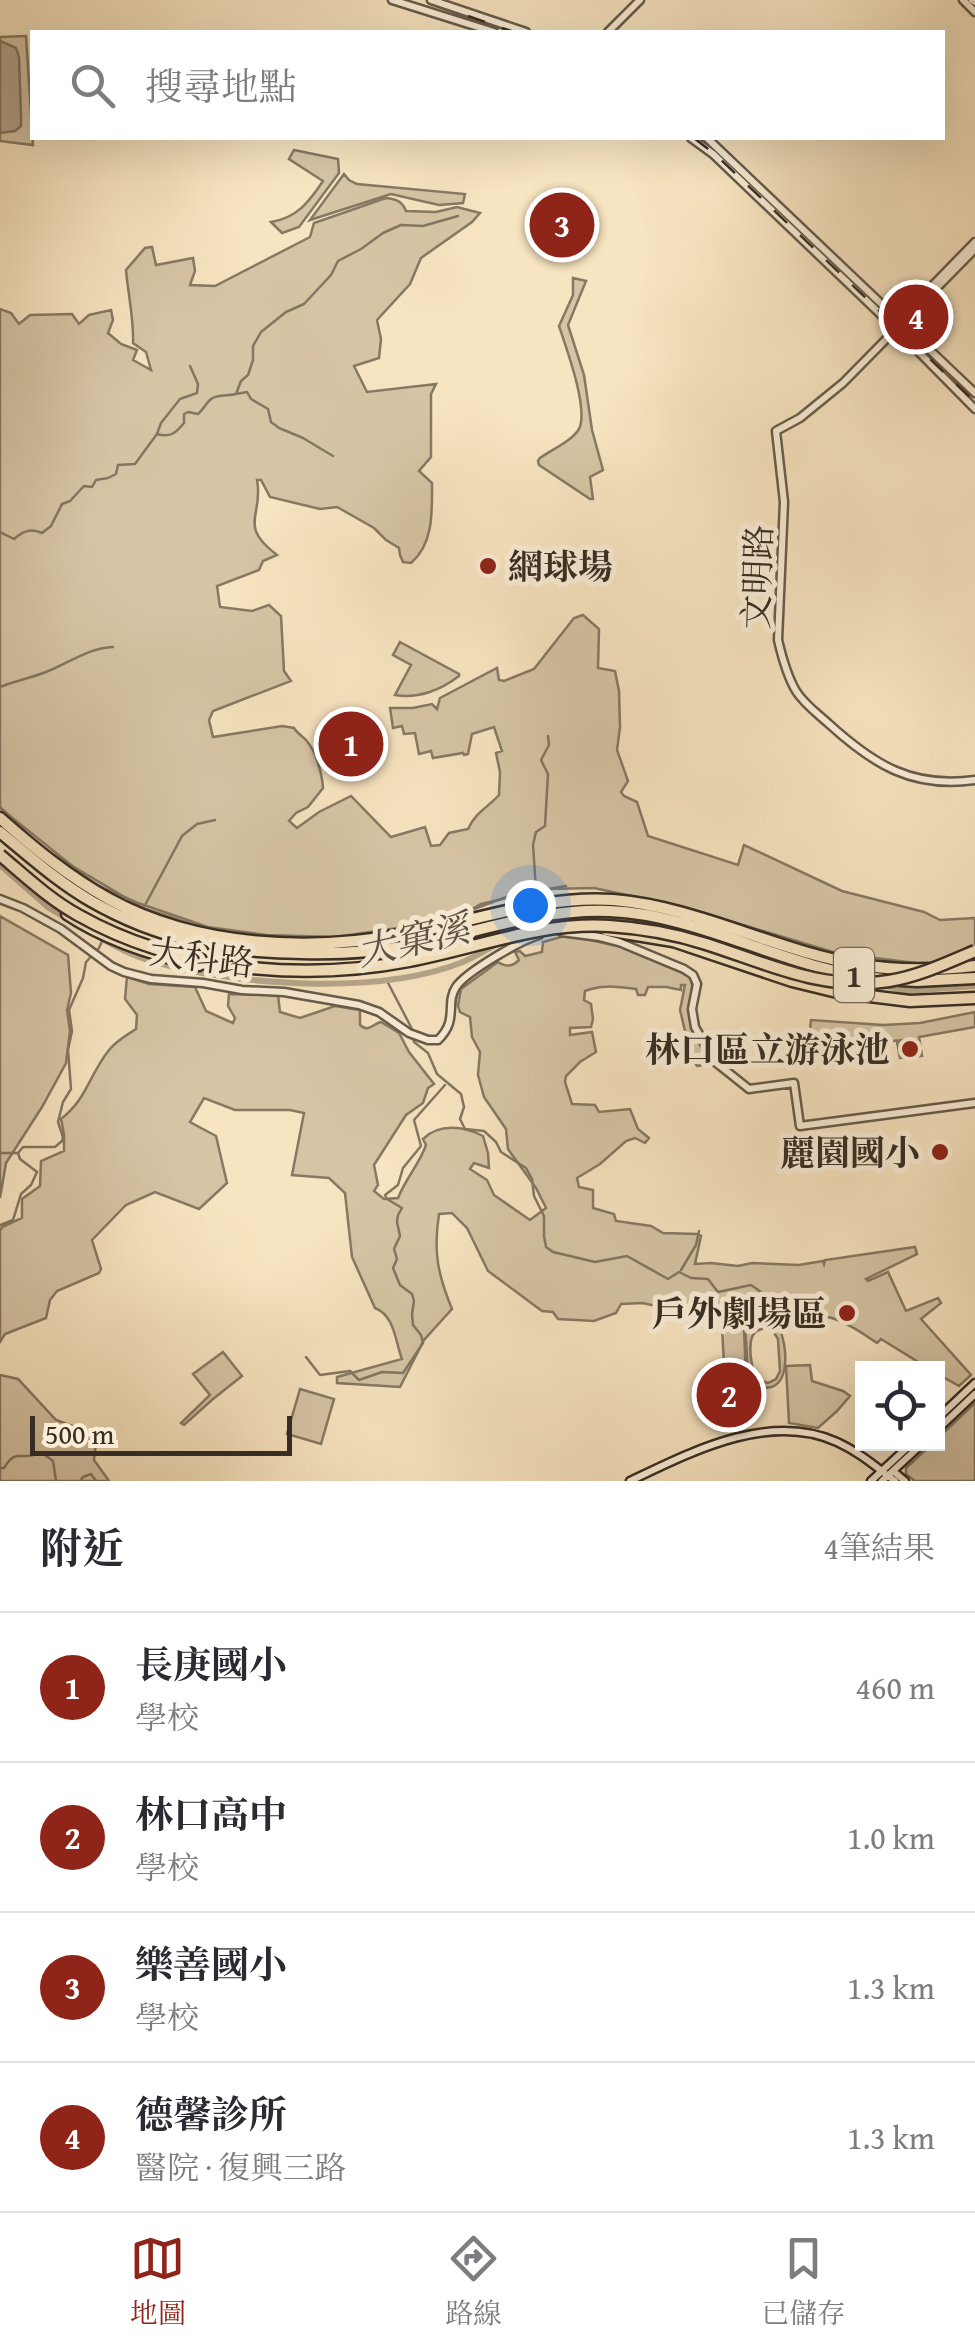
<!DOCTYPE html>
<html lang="zh-TW">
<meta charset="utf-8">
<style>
:root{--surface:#fff;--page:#f7f7f7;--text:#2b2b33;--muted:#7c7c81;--line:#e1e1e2;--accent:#8f2418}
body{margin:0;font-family:"Gentium Book Plus","Noto Serif TC",serif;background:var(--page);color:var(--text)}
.controls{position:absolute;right:30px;bottom:30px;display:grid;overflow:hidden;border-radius:0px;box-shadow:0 10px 40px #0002}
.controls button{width:90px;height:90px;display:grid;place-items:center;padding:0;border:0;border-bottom:2px solid var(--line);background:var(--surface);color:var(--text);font:50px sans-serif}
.scale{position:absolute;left:30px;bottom:25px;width:262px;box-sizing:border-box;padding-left:10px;border:5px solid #372d24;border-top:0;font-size:28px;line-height:35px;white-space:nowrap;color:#372d24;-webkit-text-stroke:8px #faedd6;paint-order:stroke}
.you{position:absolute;left:530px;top:905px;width:35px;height:35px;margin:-25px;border:8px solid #fff;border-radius:50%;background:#1a73e8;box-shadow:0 0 0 15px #1a73e833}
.badge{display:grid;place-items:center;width:65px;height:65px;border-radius:50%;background:var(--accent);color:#fff;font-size:32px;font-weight:700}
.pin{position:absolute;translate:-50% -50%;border:5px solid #fff;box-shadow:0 2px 10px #0006}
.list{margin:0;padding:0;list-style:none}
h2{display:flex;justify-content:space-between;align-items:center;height:130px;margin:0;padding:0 40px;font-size:42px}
h2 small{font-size:32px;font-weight:400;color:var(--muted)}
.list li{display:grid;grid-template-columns:65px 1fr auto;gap:30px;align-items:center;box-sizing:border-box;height:150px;padding:0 40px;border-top:2px solid var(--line)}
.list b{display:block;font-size:38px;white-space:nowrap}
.list p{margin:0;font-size:32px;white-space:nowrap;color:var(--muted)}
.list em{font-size:32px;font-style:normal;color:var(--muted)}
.icon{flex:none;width:55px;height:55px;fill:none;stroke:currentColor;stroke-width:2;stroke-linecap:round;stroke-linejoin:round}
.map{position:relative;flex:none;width:975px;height:1481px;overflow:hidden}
.search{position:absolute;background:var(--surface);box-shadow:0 10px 40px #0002;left:30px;right:30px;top:30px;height:110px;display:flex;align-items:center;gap:25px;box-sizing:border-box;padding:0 35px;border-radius:0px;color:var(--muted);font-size:38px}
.sheet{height:730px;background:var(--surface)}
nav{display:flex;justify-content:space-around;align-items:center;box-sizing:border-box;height:140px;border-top:2px solid var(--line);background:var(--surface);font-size:28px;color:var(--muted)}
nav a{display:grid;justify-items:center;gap:5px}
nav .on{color:var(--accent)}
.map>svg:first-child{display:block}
.green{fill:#d6c5a5;stroke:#867964;stroke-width:2.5;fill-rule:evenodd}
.water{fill:#b6a68b;stroke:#837662;stroke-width:2.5}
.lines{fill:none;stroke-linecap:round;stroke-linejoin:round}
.stream{stroke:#837662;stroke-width:2.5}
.river{stroke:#b6a68b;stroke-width:6}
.tertiary-casing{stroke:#675b4b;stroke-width:11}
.secondary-casing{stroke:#372d24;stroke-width:11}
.motorway-casing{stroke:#372d24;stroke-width:15}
.tertiary{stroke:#faedd6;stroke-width:6}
.secondary{stroke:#faedd6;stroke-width:6}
.motorway{stroke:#f7e4c0;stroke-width:10}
.rail{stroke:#372d24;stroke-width:2.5;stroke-dasharray:18 18;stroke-linecap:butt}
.motorway-bridge-casing{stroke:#372d24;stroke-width:15;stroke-linecap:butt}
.motorway-bridge{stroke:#f7e4c0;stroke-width:10}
.poi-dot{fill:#8f2418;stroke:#faedd6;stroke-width:4}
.labels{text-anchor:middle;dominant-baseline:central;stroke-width:10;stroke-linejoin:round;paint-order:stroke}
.shield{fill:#faedd6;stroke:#726759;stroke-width:2.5}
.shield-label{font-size:32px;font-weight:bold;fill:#372d24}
.poi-label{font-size:35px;font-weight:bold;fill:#372d24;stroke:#faedd6;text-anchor:end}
.street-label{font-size:35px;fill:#372d24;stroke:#faedd6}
.water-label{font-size:38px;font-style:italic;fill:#5d5143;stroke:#faedd6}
</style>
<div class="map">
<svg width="975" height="1481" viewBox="0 0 975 1481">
<rect width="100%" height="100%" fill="#f7e4c0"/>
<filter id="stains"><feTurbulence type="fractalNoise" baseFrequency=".002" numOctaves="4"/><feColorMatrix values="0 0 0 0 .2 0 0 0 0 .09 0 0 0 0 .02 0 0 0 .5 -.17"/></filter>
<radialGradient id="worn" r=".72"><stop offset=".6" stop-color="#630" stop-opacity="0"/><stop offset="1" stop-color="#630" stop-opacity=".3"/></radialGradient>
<!-- green -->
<path class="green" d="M26,36L33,145L0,141V37Z
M294,150L338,159L339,173L299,227L282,233L271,222C297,218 309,202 323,181L289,159Z
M344,174L349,180L357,184L465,194L463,203L439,205L391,194L310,220Z
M386,198C396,199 402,201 406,211L436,212L457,207L480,213L472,222L421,258L410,284L377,320L381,339L379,358L354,366L367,392L436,384L431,394V457L419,471L432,483C432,510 434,544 411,563L403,562L400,555L399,548L386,540L374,528L337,507L320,509L270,497L261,480H257C264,516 237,525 277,555L263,561L259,570L217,586L220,607L252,611L269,605L281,616L284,671L291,681L213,711L209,720L213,737L282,726L294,728C297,733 302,736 306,740C316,751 322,773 323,788L308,807L296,813L289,821L297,828L319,812L351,796L391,837L425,827L431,846L440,845L449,833L468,829C476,812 487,808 499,795L500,772L496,753L502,751L494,727L472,734L468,754L464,755L463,753L433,758L431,751L419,754L415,733L404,734L402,726L393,728L390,708H413L432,704L437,709L440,698L497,668L499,680L504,681L534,669L574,618L583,615L599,629L598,668L615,671L619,691L620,727L617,750L628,781L621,792L624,796L637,802L648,836L738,865L744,845L842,891L924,912L940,920L975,918V960L923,964L836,953L687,908L594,888L546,889L481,904L462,915L405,927L335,937L266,935L208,927L138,903L96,885L0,808V309L11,313L19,324L30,315L72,314L79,324L89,315L111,310L113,320L108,333L121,344L137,350L133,360L151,370L146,352L133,343C134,319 128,294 126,270L145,248L152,247L156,265L193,258L195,271L190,285L215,286L310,237L314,223Z
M573,278L586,281L568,325L584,375L592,430L603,470L590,477L593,499H590L539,465L538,461L540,458C551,450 572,441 579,429C589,409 566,347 559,326L573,295Z
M400,642L459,674V676C441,690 418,699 395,695L411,665L393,655Z
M0,916L68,955L71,993L67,1010L70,1031L66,1063L42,1107L6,1163L0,1198Z
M568,935L621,947L690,976C695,988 690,996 689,1009C689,1022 705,1053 713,1064L697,1066L691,1056L680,1010L685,985H681V990L666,987H648L645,995H638L636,989C618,987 602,984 585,991L584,1000L591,1004L593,1019L591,1027L570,1028V1035L592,1032L596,1052L580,1062L566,1076L565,1082L572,1104L595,1105L599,1112L630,1109L638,1129L649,1138L645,1143L635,1138L626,1141L600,1164L577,1178L579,1187L593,1190V1208L614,1214L616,1221L651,1226L663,1233L697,1234L701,1236L695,1264L711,1263L738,1266L752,1263L799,1265L823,1261L824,1264L825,1260L915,1247L917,1254L866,1279L868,1281L888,1272L906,1311L938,1298L941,1303L921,1319L971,1375L959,1386L938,1374V1368H928L881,1339L877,1343C862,1333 845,1321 828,1317C803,1311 773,1319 749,1323L752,1328L765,1322L779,1328C789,1348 791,1400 755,1385V1391H749L745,1323L671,1313V1309L642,1303L621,1304L616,1313L594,1321L558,1319L553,1312L542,1311L488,1271L467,1228L452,1213L439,1214C433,1252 438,1275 452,1309L424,1340L400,1387L337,1383V1377L402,1359C395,1341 395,1316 375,1308L352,1257L345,1193L329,1178L292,1175L304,1113L290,1110H235L204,1098L190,1122L216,1136L227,1183L199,1209L155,1192L126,1205L92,1240L101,1269L99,1273L57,1291L50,1300L46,1318L5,1334L0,1342V1231L2,1227L22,1218V1199L40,1186L41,1161L64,1151V1134L61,1119C87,1099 89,1075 109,1050C116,1041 127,1035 136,1029L137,1015L125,999L127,977L149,984L195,987L206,1011L233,1023L235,1018L228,1006L229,994L278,995L280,1012L300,1018L335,1006L360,1010V1025C369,1033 372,1024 381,1022L399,1033L409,1052L434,1084L428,1088L423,1103L406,1115L374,1165L378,1185L374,1191L384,1199L398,1198C406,1178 420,1163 426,1145L423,1139C439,1123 464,1126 483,1136L488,1153L489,1168L474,1163L470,1169L487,1180L494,1195L530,1220L546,1208L536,1188L508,1149L506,1129L484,1097L478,1075L480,1052L472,1037L470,1017L460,1012L458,1006L461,989L498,962C506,967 512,967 519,960L515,952L520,951L525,956L542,952L543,942ZM765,1328L773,1331L778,1339L780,1371L776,1379L768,1383L756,1379C752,1369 748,1348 752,1337C755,1330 759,1330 765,1328Z
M975,1012V1027L919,1037L922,1056L900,1058L897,1042L904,1040L869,1043L809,1038L811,1020L883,1025L920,1023Z
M744,1326L746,1383L725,1384L722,1327Z
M223,1352L242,1376L213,1399L184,1425L181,1423L210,1395L193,1374Z
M810,1365L812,1381L843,1391L850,1396L837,1411L818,1428L789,1423L786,1366Z
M0,1375L18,1379L56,1420L92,1433L96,1442L94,1460L109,1481H0Z
M300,1389L334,1399L321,1444L287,1434Z
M975,1403V1481H915L906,1474V1468L932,1444H938V1438Z"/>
<!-- water -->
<path class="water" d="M0,41L16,48L19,57L21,116V126L15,131L0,133Z"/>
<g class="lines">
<!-- stream -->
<path class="stream" d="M236,394L247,392L251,399L268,409L271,422L279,428L303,438L333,456
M157,434L161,423L180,399L197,393L198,384L190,366
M0,532L14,539C23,531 31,528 42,533L51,526L62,504L70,501L84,486L92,487L96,480L108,478L116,474L118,465L135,464L157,434C170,438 176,433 184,423V414L188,412L198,414C203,410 206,403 211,399C216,394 230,396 236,394L241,381L248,375L253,360V346L261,332L286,312L304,304L331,275L338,261L361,249L383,233L401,225L423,226L458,216
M0,687C15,681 31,678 46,672C69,663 88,648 113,647
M0,807L42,848L143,908L207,929
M536,890L533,845L536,832L545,826L548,774L541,760L549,745L548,736
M144,907L182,836L197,824L215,820
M403,929L450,918L509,896L566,886
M249,935L281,938
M386,979L412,1029L414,1042L428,1053L437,1074L461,1094L464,1107L460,1119L465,1129L484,1131L496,1142L501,1152L526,1168L532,1179L534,1196L544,1216V1236L546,1247L553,1252L595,1262L627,1256L668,1279L679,1272L691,1278L708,1279L718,1292L751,1285L764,1294H774
M0,1153H18
M0,1225L13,1220L21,1194L31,1185L37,1172L20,1159L18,1153L23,1147H55L62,1141L63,1137L58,1122L63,1102L71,1089L68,1050L72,1031L69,1010L83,978L86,962L99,948L103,939
M681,1270L696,1245L699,1231
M306,1357L320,1375L350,1371L359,1380L382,1372L403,1373L423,1343L421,1335L413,1325L412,1314L414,1301L412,1294L400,1285L393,1268L397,1259L394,1249L400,1236L397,1222L398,1215L402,1208L387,1199L385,1195L398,1185L403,1168L421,1146L414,1120L445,1085
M0,1468H4C17,1446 21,1463 41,1452L53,1461L56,1481
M80,1481L83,1477L91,1474L96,1481"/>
<!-- river -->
<path class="river" d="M0,865L49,908L66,918
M557,925C566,922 577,917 587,917C665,916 741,955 816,971
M99,937C114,946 131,955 148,960C235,986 378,996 463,962C475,957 486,950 497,944
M882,985L907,991L975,986"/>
<defs>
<path id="tertiary" d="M392,0L494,32
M431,0L526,32
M963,0L975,12
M972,0L975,2
M608,32L640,0
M691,138L713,154L897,330L975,409
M707,138L975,393
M975,249L843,383L800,418L776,431L784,502L778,640C782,657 787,676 796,691C804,704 818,714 829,724C873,764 912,789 975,780
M898,324L899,320L975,242
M0,899L23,908L61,929L111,966L124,972L151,979L203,983L242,990L284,992L359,1005L379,1012L409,1033L428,1040H438C459,1020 445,1004 456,987C466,972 521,940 539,935
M561,932L600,937L619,942L684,969L693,975L697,984L692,1009L695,1027L714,1061L749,1089L794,1083L800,1126L975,1103"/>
<path id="secondary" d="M938,1418L975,1383
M938,1429L975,1394
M893,1471L905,1481
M630,1481C691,1452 769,1411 837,1442C859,1452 876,1467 895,1481
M871,1481L911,1444
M882,1481L922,1444"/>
<path id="motorway" d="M0,818C34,848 69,877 109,899C196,947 309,952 405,934C473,922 542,895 613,900C700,907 777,952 862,965C899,971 938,970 975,966
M0,832C29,856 58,882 91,901C159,940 225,952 302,953C338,954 374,952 409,946C476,933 540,908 610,911C703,915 789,971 883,979
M67,914C106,940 153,955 199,965
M606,930L673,941L792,981L837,992L910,1001L975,998
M900,980L917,981L975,978"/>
</defs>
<!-- tertiary casing -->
<use href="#tertiary" class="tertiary-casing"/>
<!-- secondary casing -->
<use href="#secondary" class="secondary-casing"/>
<!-- motorway casing -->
<use href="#motorway" class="motorway-casing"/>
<!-- tertiary -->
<use href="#tertiary" class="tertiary"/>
<!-- secondary -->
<use href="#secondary" class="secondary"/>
<!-- motorway -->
<use href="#motorway" class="motorway"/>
<!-- rail -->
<path class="rail" d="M468,16L514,32
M694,138L717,156L975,402"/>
<defs>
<path id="motorway-bridge" d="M0,855C25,876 49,899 78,915C175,970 300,982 409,961C477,948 539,922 609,926C641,928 675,934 706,944C766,963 824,992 889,981C919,976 947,963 975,951"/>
</defs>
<!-- motorway-bridge casing -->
<use href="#motorway-bridge" class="motorway-bridge-casing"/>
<!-- motorway-bridge -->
<use href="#motorway-bridge" class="motorway-bridge"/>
</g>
<!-- markers -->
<g class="poi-dot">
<circle cx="488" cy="566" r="10"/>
<circle cx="910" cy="1049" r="10"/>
<circle cx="940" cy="1152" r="10"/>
<circle cx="847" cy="1313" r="10"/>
</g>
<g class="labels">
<!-- shield labels -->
<rect class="shield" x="834" y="948" width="40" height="54" rx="8"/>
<g class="shield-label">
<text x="854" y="975">1</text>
</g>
<!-- poi labels -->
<g class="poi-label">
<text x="508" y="566" text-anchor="start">網球場</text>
<text x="890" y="1049">林口區立游泳池</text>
<text x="920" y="1152">麗園國小</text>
<text x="827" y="1313">戶外劇場區</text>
</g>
<!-- street labels -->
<g class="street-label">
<text transform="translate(757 577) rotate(-88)">文明路</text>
<text transform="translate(202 957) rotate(7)">大科路</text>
</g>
<!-- water labels -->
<g class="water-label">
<text transform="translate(413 939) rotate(-13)">大窠溪</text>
</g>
</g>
<rect width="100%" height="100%" filter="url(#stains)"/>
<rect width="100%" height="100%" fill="url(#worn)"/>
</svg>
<div class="controls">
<button><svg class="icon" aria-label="locate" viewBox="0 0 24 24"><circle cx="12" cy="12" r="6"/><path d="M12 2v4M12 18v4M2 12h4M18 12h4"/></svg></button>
</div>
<div class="scale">500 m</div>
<div class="you"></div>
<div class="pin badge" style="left:351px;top:744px">1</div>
<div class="pin badge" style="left:729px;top:1395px">2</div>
<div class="pin badge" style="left:562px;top:225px">3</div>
<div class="pin badge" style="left:916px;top:317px">4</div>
<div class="search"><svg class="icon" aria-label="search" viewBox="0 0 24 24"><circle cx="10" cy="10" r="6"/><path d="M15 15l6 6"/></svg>搜尋地點</div>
</div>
<section class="sheet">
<h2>附近<small>4筆結果</small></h2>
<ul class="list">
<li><span class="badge">1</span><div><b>長庚國小</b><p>學校</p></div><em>460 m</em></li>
<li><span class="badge">2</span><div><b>林口高中</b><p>學校</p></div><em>1.0 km</em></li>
<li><span class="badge">3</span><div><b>樂善國小</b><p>學校</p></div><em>1.3 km</em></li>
<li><span class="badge">4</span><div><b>德馨診所</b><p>醫院 · 復興三路</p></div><em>1.3 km</em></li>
</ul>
</section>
<nav>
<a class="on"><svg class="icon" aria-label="map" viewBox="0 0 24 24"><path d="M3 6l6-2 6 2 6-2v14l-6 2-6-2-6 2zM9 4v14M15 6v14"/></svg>地圖</a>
<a><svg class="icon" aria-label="directions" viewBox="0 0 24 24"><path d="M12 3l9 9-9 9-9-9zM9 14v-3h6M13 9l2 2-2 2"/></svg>路線</a>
<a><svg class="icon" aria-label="saved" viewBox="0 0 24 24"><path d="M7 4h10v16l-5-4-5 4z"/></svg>已儲存</a>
</nav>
